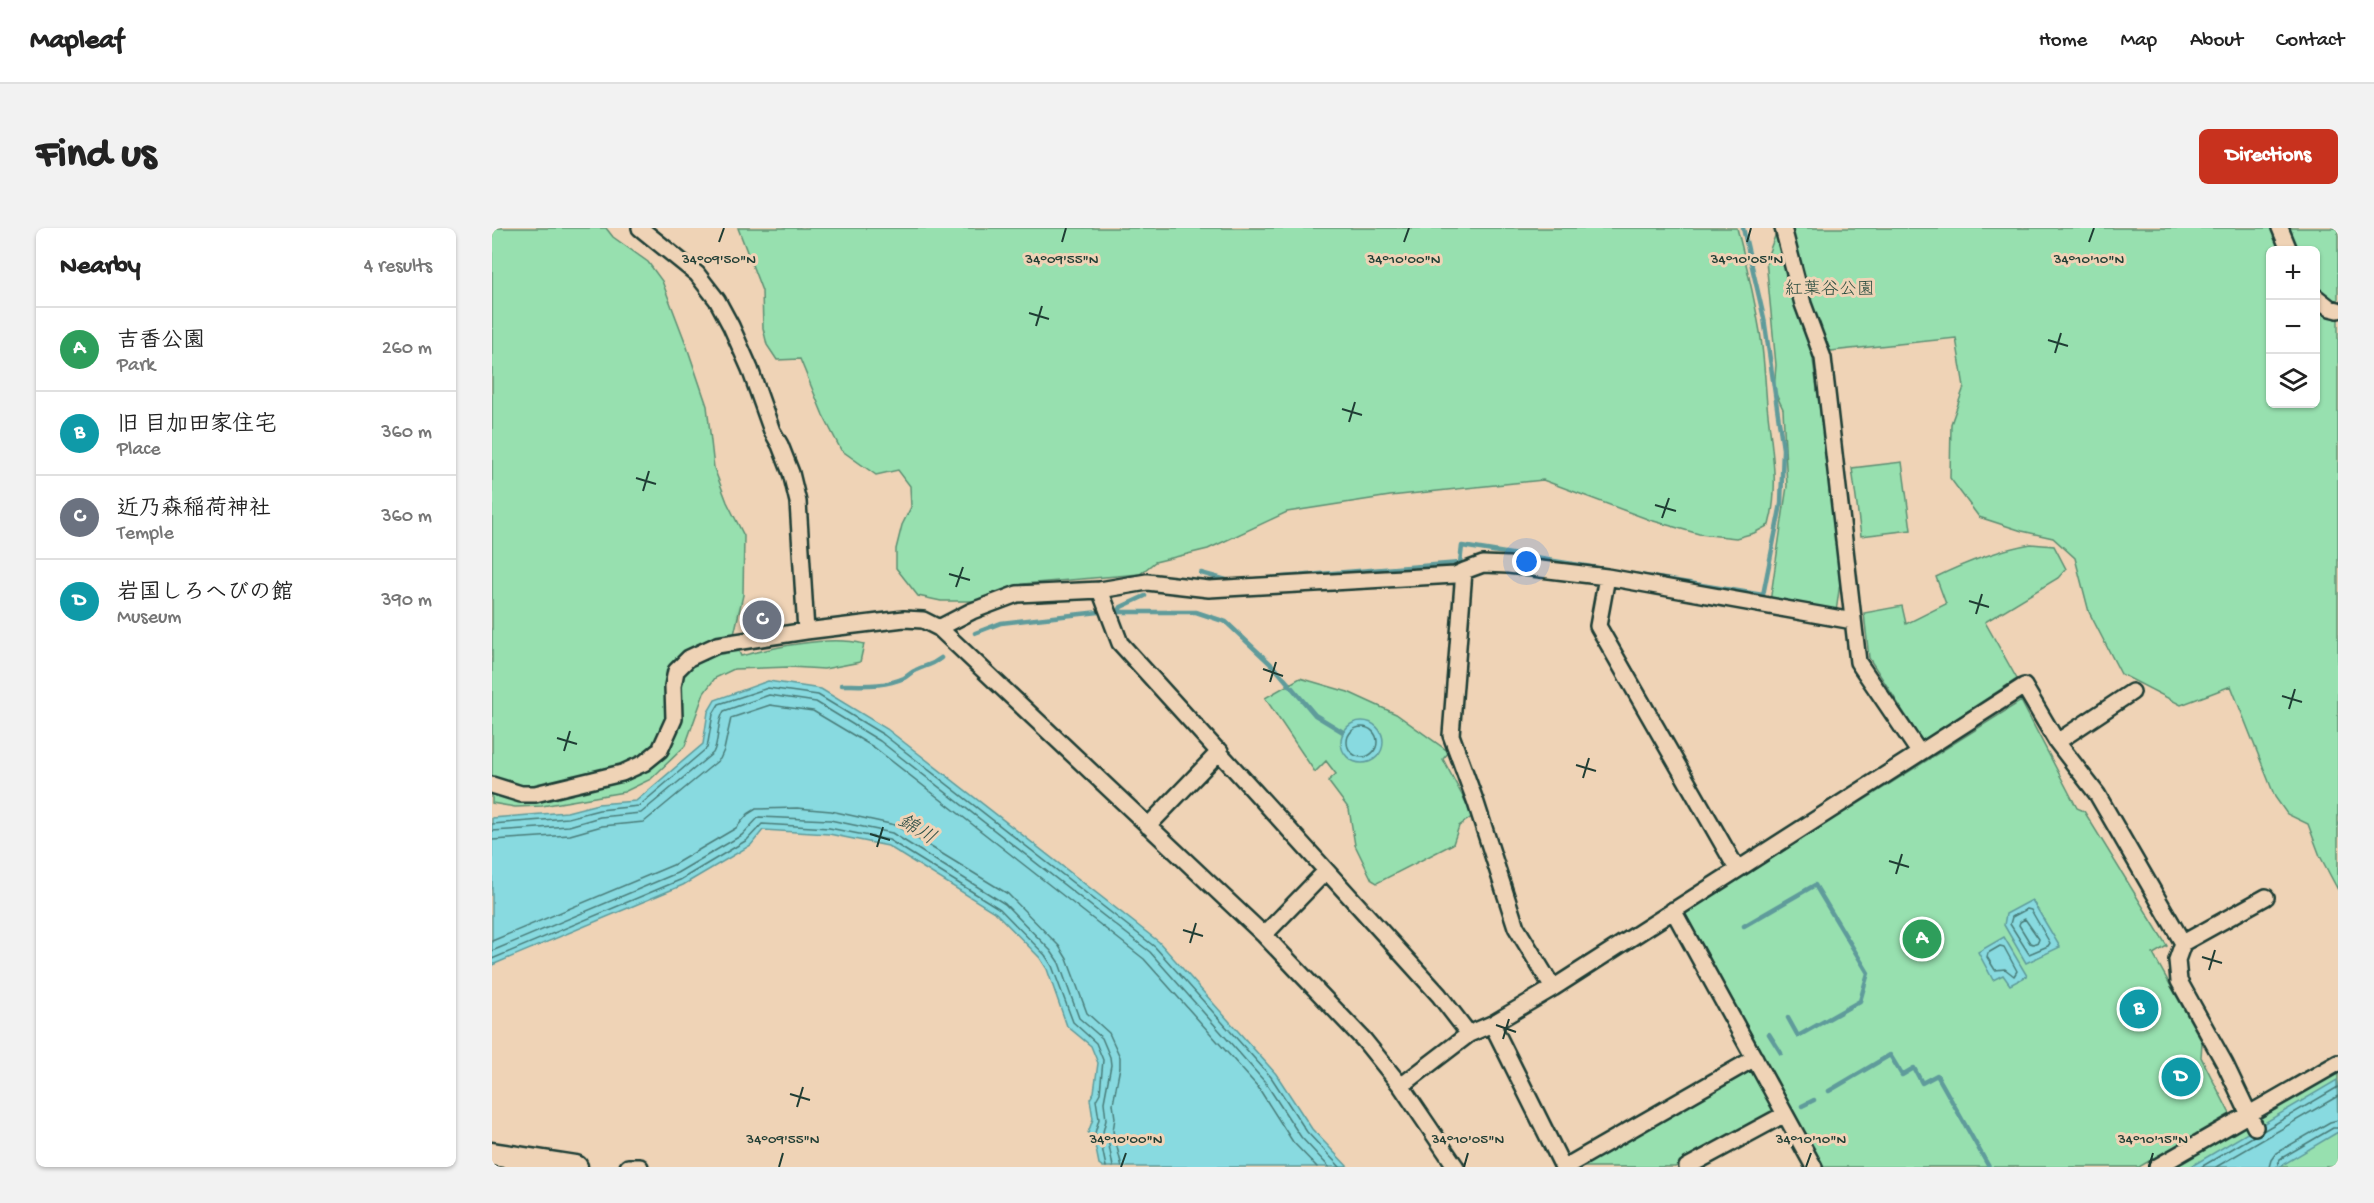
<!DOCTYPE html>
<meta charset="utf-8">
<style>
:root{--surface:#fff;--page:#f2f2f2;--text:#222;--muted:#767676;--line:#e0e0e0;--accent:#c8321e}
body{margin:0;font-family:"Gochi Hand","Klee One",sans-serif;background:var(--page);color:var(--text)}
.controls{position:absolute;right:18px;top:18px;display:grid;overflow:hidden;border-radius:9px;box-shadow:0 2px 4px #0004}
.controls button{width:54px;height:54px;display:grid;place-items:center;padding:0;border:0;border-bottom:2px solid var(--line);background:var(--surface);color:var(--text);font:30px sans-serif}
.you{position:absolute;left:1035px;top:334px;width:21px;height:21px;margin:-15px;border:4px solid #fff;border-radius:50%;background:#1a73e8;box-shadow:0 0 0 9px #1a73e833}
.badge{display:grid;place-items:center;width:39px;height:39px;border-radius:50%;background:var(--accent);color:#fff;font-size:20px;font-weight:700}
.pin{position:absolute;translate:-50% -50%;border:3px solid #fff;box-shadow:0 2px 6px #0006}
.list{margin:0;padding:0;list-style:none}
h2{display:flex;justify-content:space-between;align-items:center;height:78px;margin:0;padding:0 24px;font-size:26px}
h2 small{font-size:20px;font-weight:400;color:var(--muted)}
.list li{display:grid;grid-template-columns:39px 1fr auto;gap:18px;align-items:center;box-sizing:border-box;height:84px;padding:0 24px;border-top:2px solid var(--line)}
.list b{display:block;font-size:22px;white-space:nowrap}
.list p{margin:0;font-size:20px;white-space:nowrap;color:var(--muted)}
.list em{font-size:20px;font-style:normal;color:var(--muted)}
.icon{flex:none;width:33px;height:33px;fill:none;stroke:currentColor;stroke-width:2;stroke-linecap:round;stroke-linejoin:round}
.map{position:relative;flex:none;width:1846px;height:939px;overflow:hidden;border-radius:9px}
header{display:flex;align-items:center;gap:36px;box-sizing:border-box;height:84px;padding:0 30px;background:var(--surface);border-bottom:2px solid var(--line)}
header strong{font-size:28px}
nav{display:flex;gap:33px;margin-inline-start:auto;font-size:21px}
.intro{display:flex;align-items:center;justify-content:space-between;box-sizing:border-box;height:144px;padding:0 36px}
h1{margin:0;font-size:42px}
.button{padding:15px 27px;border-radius:9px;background:var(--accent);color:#fff;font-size:21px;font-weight:700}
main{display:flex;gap:36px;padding:0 36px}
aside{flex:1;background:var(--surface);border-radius:9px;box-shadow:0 2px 4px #0004}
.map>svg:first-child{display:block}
.green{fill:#97e0af;stroke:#5b8e72;stroke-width:1.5;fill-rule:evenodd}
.water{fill:#88dae0;stroke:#5e9b9b;stroke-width:1.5}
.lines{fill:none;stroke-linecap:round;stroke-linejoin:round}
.shore{stroke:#497c79;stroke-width:1.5}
.stream{stroke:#5e9b9b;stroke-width:4.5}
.minor-casing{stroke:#1f3d34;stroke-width:20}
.secondary-casing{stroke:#1f3d34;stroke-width:27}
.minor{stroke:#efd3b6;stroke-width:15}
.secondary{stroke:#efd3b6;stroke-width:22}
.ticks{fill:none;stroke:#1f3d34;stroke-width:2}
.labels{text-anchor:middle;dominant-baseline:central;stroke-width:6;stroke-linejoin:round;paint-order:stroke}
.park-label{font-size:18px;fill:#2b4d40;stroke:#efd3b6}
.water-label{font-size:20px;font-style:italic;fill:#2a4d45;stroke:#efd3b6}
.ticks-label{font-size:15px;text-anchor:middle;fill:#1f3d34;stroke:#efd3b6;stroke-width:6;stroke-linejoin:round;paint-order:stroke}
</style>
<header>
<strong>Mapleaf</strong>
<nav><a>Home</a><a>Map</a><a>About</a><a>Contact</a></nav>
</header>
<div class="intro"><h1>Find us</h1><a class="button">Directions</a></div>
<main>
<aside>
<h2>Nearby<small>4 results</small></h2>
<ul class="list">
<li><span class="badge" style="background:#2e9e5b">A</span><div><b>吉香公園</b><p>Park</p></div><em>260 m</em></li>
<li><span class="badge" style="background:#0f9aa8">B</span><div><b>旧 目加田家住宅</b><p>Place</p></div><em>360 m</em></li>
<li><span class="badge" style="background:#6b7280">C</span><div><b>近乃森稲荷神社</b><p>Temple</p></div><em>360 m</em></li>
<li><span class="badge" style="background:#0f9aa8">D</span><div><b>岩国しろへびの館</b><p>Museum</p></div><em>390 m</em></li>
</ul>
</aside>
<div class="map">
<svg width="1846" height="939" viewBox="0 0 1846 939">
<rect width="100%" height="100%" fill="#efd3b6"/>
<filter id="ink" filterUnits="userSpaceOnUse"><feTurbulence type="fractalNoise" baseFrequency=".0167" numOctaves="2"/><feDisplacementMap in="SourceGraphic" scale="12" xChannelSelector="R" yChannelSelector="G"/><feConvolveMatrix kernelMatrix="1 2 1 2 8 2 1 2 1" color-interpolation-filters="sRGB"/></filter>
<g filter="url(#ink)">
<!-- green -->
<path class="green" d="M0,0H114L121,9L156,34L170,53L194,116L215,178L222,240L235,274L252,308L251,367L241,411L249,428C283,419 339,407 372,416L368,434L332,441L298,439L242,441L223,450L212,465L193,518L159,551L132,564L50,578L23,579L0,575Z
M246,0H1245C1254,34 1262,69 1268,104C1272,128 1273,153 1275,177C1279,217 1288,258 1277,297L1262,305L1244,310L1207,306L1158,292L1051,252L898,268L795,284L716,321L663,334L648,346L531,356L488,373H449L426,368L404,340V321L410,297L419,279L418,258L406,242L384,247L349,222L331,187L308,131L285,132L275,117L271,100L270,63Z
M1286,0H1846V662L1828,628L1816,596L1795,586L1783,569L1739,458L1689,477L1629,446L1597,384L1583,330L1561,310L1530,303L1487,289L1458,250L1459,196L1472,159L1464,110L1320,125L1337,247L1348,355L1344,384L1278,374L1295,258L1291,181L1282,162L1284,137L1274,32ZM1778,22H1824V176H1778Z
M1410,234L1419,302L1369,308L1360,240Z
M1539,316L1562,318L1574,341L1566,350L1493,394L1525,451L1430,513L1377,430L1372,385L1410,378L1414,396L1454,376L1444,349C1475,334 1505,322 1539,316Z
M808,450L856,464L904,486L957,524L951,531L981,588L967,598L961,616L885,655L880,652L863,617L857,581L836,553L844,546L834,533L823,544L773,470Z
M1529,473L1585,580L1592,583L1675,718L1661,726L1710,814L1709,829L1738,886L1647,939H1332L1193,685Z
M1846,835V939H1672Z
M1255,843L1263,845L1281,879L1277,887L1183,939H1087Z"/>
<!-- water -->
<path class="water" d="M276,453L329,461L395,501L667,714L784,846L820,901L856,939H611L607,936L604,921L596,905L601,891L598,871L602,864L606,835L599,818L575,798L555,741L548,730L504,685L396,618L337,606L271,602L259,617L191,657L0,737V590L75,584L106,576L144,573L211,516L216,484L223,472Z
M849 514a21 21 0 1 1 42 0a21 21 0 1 1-42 0Z
M1540,672L1568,719L1534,735L1512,697L1514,686Z
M1512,709L1535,748L1518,757L1511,747L1501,752L1486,724Z
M1845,852L1846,904L1787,939H1698Z"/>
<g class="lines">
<!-- shore -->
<path class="shore" d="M855 514a15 15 0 1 1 30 0a15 15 0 1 1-30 0Z
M0,596L76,590L107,582L147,578L215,520L221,486L227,476L276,460L326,467L392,507L663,719L779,849L815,904L848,939
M0,603L77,598L108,589L149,585L221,525C228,512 224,495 232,483L277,467L324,474L388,513L658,724L773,854L809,909L837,939
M0,612L78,607L110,598L152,594L228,531L232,522L239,490L278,477L321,483L383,520L652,731L766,859L801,914L825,939
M1535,681L1539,682L1558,715L1556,718L1537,726L1518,696L1520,689Z
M1533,691L1547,711L1546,714L1541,716L1538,715L1527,697L1528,694Z
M0,713L181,637L244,600L256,586L264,581L305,580L339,583L403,597L516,666L567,718L575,731L595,785L617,805L628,829V839L621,876L623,890L621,903L630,939
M1508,718L1512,719L1525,743L1522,748L1513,741L1503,742L1495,729L1496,725Z
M0,723L185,645L250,607L267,589L338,592L400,605L513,676L559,723L567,735L587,790L610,810L618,829L619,837L612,874L614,892L611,904L617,917L621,939
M0,731L188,652L255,612L270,596L337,600L397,612L508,681L553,727L560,738L581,794L604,815L611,832L608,865L604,872L607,891L603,905L610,919L614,939
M1771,903L1846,859
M1709,939L1762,908
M1724,939L1846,868
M1777,939L1779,932L1784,925L1838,894L1846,892
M1785,939L1788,931L1841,900H1846"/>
<!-- stream -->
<path class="stream" d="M709,345L738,353
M1141,346L1271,367L1289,276L1291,221L1272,90L1251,0
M752,352L968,335L970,318L1112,341
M627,383L629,379L653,368
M483,405L509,395L607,384H704L734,394L784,441L823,487L851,504
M350,457C371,457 392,459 412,450C416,448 419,444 424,442C434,437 439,438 449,430
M1252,698L1323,657L1376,745L1368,773L1306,808L1296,790
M1277,806L1289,825
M1337,863L1398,827L1410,847L1422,840L1430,855L1445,847L1497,939
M1310,878L1322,872"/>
<defs>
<path id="minor" d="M148,0L205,46L225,72L239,98L258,141L280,203L288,217L299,245L306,274L314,403
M1291,0L1311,76L1331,130L1366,434L1427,524
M1788,0L1797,22
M1824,69L1838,80L1846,82
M1115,349L1106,398L1245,641
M608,362L628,415L947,767L977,806
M447,400L480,383L525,366L608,362L655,354L717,361L963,347L972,343
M1565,514L1640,464
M0,557L29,566H43L130,545L152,535L168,522L182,491L181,458L184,443L197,430L225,417L314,403L412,391L431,392L447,400L772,707L872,812L909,858L964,939
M656,598L728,523
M1181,682L1322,939
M772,707L834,643
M1691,715L1774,669
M1061,760L1024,699L984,575L959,507L972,343L991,336L1016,337L1115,349L1361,393
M1000,796L1071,939
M909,858L977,806L1000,796L1061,760L1532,458L1565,514L1605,566L1691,715L1685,732L1687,753L1733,836L1763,899
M136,939H148
M1073,939L1263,830
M1195,939L1293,886
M1665,939L1846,835"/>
<path id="secondary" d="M0,926L84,939"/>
</defs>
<!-- minor casing -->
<use href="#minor" class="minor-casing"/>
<!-- secondary casing -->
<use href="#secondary" class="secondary-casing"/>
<!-- minor -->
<use href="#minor" class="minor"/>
<!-- secondary -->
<use href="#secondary" class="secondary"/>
</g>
</g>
<!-- ticks -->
<path class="ticks" d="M227,14L232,0M570,14L574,0M912,14L917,0M1255,14L1259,0M1597,14L1602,0M537,85L557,91M544,98L550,78M1556,112L1576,118M1563,125L1569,105M850,181L870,187M857,194L863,174M144,250L164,256M151,263L157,243M1163,277L1184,283M1170,290L1177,270M457,346L478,352M464,359L471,339M1477,373L1497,379M1484,386L1490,366M771,441L791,448M778,454L784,434M1790,468L1810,474M1797,481L1803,461M65,510L85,516M72,523L78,503M1084,537L1104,543M1091,550L1097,530M378,606L398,612M385,619L391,599M1397,633L1417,639M1404,646L1410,626M691,702L711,708M698,715L704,695M1710,729L1730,735M1717,742L1723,722M1004,797L1024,804M1011,811L1017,791M298,866L318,872M305,879L311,859M287,939L291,925M629,939L634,925M972,939L976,925M1314,939L1319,925M1657,939L1661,925"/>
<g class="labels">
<!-- park labels -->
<g class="park-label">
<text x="1338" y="62">紅葉谷公園</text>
</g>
<!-- water labels -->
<g class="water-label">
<text transform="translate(424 603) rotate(31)">錦川</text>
</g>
</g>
<g class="ticks-label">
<text x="227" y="35">34°09'50"N</text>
<text x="570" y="35">34°09'55"N</text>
<text x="912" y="35">34°10'00"N</text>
<text x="1255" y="35">34°10'05"N</text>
<text x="1597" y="35">34°10'10"N</text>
<text x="291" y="915">34°09'55"N</text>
<text x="634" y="915">34°10'00"N</text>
<text x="976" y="915">34°10'05"N</text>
<text x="1319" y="915">34°10'10"N</text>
<text x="1661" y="915">34°10'15"N</text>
</g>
</svg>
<div class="controls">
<button>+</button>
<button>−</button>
<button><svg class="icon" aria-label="layers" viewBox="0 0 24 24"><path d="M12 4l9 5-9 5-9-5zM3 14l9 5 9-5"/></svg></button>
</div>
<div class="you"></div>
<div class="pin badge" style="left:1430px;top:711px;background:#2e9e5b">A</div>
<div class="pin badge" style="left:1647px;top:781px;background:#0f9aa8">B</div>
<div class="pin badge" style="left:270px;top:392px;background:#6b7280">C</div>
<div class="pin badge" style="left:1689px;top:849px;background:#0f9aa8">D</div>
</div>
</main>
